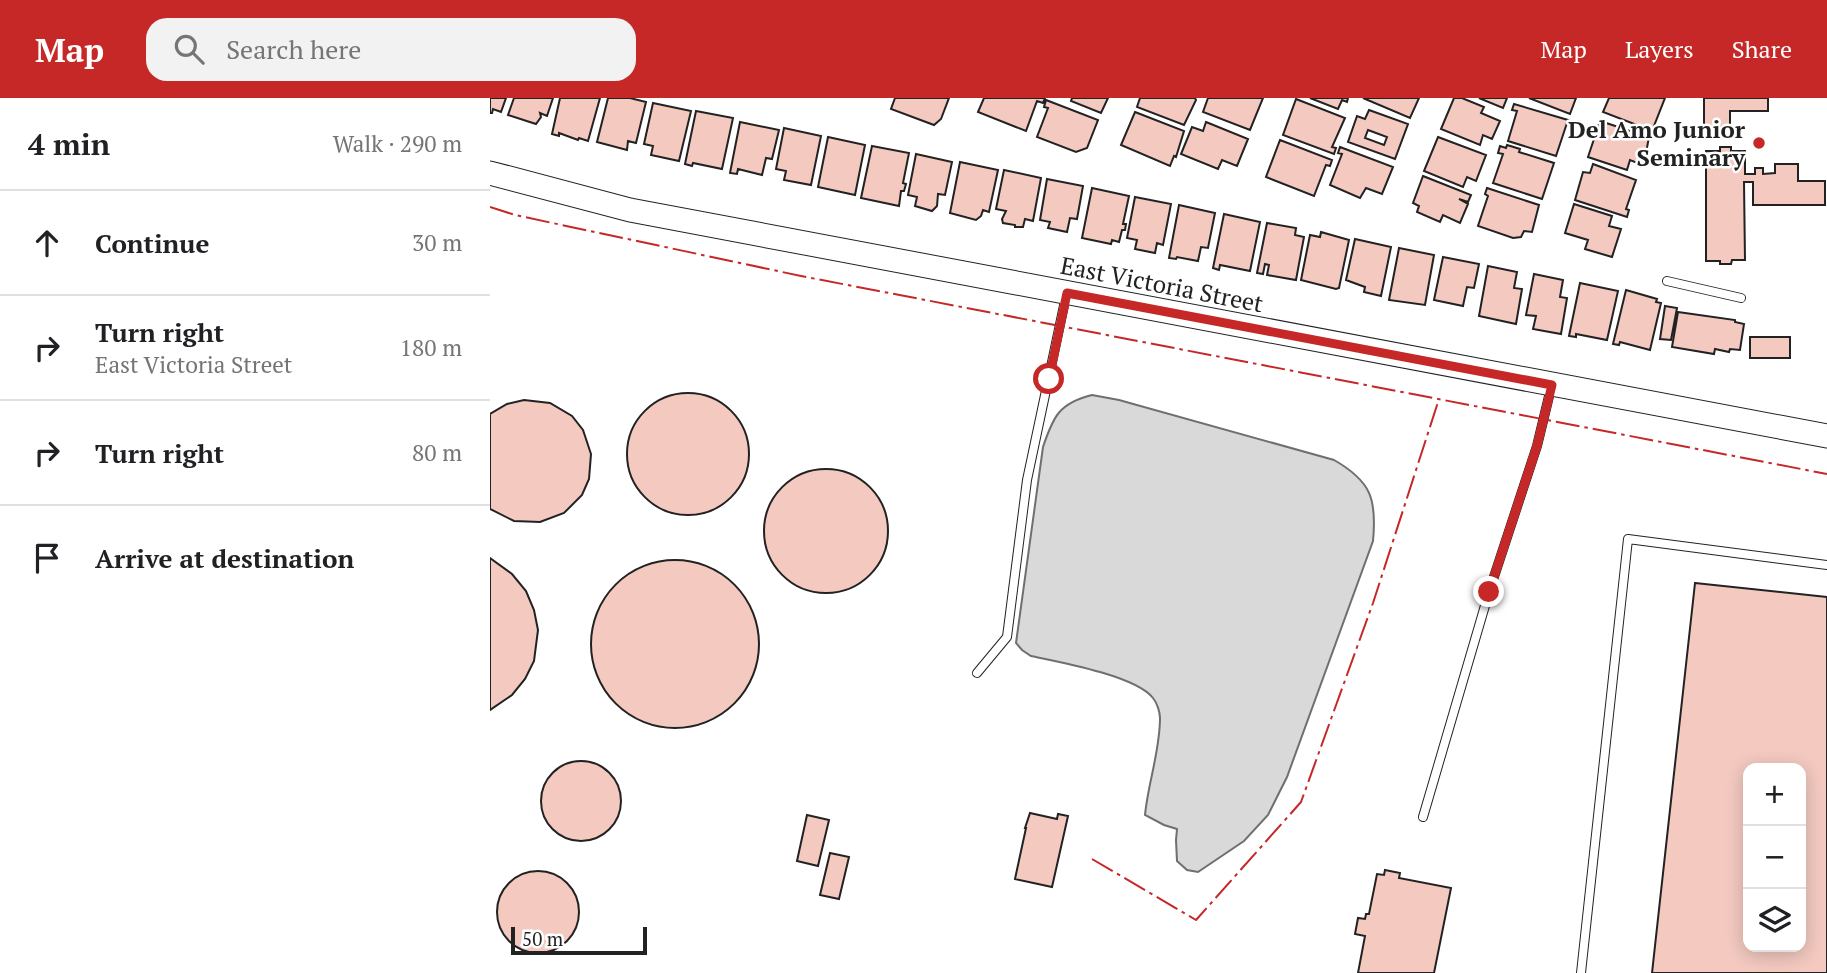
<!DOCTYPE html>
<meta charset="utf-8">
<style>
:root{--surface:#fff;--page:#f2f2f2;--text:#202124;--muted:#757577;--line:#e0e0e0;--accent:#c62828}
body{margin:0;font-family:"PT Serif",serif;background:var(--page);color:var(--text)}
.controls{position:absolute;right:21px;bottom:21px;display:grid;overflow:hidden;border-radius:14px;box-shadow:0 4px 18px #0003}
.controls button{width:63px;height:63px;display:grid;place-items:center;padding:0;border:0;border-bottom:2px solid var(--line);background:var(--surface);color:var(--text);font:35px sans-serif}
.scale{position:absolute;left:21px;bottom:18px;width:136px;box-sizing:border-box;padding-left:7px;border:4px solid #222;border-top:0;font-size:19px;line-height:24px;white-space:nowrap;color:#222;-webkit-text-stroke:5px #fff;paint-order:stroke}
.stop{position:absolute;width:21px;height:21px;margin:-16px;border:5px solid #c62828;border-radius:50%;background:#fff}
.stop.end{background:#c62828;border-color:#fff;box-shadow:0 2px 7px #0008}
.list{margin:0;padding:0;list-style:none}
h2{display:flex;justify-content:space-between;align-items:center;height:91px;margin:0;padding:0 28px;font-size:30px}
h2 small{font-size:23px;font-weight:400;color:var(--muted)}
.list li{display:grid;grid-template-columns:46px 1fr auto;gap:21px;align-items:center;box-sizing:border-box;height:105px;padding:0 28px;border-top:2px solid var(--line)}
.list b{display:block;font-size:26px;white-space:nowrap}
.list p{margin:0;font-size:23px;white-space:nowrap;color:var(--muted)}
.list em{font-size:23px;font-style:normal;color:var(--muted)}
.icon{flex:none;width:38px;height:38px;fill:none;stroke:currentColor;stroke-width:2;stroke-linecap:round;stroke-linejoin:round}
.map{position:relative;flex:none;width:1337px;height:875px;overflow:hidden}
header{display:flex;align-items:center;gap:42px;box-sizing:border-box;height:98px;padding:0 35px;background:var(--accent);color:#fff}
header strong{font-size:33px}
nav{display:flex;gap:38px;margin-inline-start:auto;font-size:24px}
.search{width:490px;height:63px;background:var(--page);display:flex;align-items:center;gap:18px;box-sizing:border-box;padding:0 24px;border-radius:21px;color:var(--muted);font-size:26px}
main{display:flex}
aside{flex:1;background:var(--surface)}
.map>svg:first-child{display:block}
.water{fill:#d9d9d9;stroke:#6f6f6f;stroke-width:2}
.building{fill:#f3c9c0;stroke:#222;stroke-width:2;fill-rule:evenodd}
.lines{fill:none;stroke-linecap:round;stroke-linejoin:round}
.lane-casing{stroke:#222;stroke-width:10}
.secondary-casing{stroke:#222;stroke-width:25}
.lane{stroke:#fff;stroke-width:8}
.secondary{stroke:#fff;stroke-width:23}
.power{stroke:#c62828;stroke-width:2;stroke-dasharray:24 5 3.5 5;stroke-linecap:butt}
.route{stroke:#c62828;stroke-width:9}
.poi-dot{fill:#c62828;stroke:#fff;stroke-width:2.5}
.labels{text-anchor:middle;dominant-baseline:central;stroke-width:5;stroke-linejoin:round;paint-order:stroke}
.poi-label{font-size:24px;font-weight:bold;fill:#222;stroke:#fff;text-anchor:end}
.street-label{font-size:24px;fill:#222;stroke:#fff}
</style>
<header>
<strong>Map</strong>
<div class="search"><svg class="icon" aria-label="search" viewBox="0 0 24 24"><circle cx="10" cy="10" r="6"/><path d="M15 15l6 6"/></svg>Search here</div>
<nav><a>Map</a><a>Layers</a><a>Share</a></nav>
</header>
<main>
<aside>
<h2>4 min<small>Walk · 290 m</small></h2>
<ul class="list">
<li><svg class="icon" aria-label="ahead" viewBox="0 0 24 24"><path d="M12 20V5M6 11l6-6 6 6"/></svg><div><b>Continue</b></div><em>30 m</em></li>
<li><svg class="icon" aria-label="right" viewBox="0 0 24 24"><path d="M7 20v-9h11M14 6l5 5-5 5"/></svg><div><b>Turn right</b><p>East Victoria Street</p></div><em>180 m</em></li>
<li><svg class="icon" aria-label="right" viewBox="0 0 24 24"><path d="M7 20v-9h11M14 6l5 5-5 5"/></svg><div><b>Turn right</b></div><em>80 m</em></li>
<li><svg class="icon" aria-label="arrive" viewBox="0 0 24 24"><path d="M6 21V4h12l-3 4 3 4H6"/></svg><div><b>Arrive at destination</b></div></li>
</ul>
</aside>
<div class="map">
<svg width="1337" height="875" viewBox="0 0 1337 875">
<rect width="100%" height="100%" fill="#fff"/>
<!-- water -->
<path class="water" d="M602,297L629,302L844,362C881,383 887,401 883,443L797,679L778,717L754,743L708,774L697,772L687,763L686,742L687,731L674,727L655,717C658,685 670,653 670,620C670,614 667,605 663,600C646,578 570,564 541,558L532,552L526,545L553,349C563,319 569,305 602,297Z"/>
<!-- building -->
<path class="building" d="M0,0H16L11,14L3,11L2,15H0Z
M24,0H63L57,18L50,15L51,19L46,26L18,17Z
M70,0H110L98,43L89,40L88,42L69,35V38L62,36Z
M118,0H140L156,4L146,45L138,43L137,52L107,44Z
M405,0H459L451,21L444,27L401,11Z
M494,0H555L553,5L547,3L536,33L488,14Z
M582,0H618L611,15L581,3Z
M650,0H705L706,2L694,27L647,9Z
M718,0H773L760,32L713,14Z
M820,0H858L857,4L852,2L848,11Z
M873,0H929L920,20Z
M964,0H972L994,9L991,15L1010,23L1002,41L993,37L990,47L951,31Z
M989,0H1017L1013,10Z
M1039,0H1086L1080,16Z
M1119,0H1175L1164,28L1167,29L1165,34L1113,14Z
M1214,0H1278V13H1240V29L1214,28Z
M806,1L855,20L842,49L846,50L844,56L793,37Z
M556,2L608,22L597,50L586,54L547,39L558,10L554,9Z
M163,5L201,13L189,63L161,57L163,48L154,46Z
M1024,6L1078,22L1066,58L1018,43L1027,13L1022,12Z
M879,12L918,26L905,61L858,44L867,18L875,21ZM878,32L897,39L894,47L875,40Z
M206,13L243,20L232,71L203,65L202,68L195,66Z
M645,14L694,33L686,59L684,58L680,68L631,47Z
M1110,23L1159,39L1156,55L1154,54L1150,66L1140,62L1137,72L1098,59Z
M250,24L289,32L282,61L276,60L272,77L248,71L247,76L240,75Z
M716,24L758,41L747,68L732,62L728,71L691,56L702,29L713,33Z
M294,30L331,38L321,87L294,82L296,73L286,71Z
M338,39L375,47L365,97L328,89Z
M948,39L996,57L986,83L977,79L973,89L934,73Z
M790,42L842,62L840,68L836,67L824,98L776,79Z
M1017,47L1030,51L1029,54L1064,65L1052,101L1003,85L1013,56L1008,55L1010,48L1016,50Z
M382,48L419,55L413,85L416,86L414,93H411L409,108L371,100Z
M850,49L903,69L892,96L876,90L870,100L840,87L852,56L848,55Z
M1230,49H1241V53H1255V76H1265V70H1273V76L1285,75V66H1308V83H1335V107H1263V84H1254L1255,162H1242L1241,166H1230V163H1216V53H1230Z
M426,56L462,64L455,97L448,96L447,108L442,113L425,108L427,99L418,97Z
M470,64L508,72L499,114L493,112L491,118L486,122L460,115Z
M1103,66L1146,82L1136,111L1139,112L1137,119L1085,102L1093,74L1100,75Z
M514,72L551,80L543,123L535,121L533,129H525V127L513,125L512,121L516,113L506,111Z
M933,78L981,97L978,104L969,101L978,106L970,125L953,117L950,124L927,114L929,108L923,105Z
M557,81L593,88L587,121L580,120L577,134L558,130L560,124L550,122Z
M602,90L639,98L633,126H636L635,132H632L629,144L622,142L621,146L592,140Z
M997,90L1049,107L1042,134L1034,133L1031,139L1023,140L988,128L998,98L995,96Z
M645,99L681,106L673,147L667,145L665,155L645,151L647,142L637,140Z
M1084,106L1122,118L1119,128L1131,131L1122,159L1095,151L1098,142L1075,135Z
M689,107L725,115L718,150L711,149L708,163L687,159L686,161L679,160Z
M734,116L770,124L760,173L730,167L729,172L723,170Z
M777,125L806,130L805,137L814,139L806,182L777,177L779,167L775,166L773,176L767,175Z
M831,134L859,142L849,190L846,191L811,182L820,137L830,139Z
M865,141L901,149L891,198L874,194L875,189L856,182Z
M909,150L944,157L935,207L899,202Z
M953,159L989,166L984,190L977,189L973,208L944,202Z
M998,168L1027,174L1024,190L1032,191L1026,226L989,218Z
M1044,176L1073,182L1070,199L1077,200L1071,236L1043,231L1046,218L1036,217Z
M1090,185L1128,193L1117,242L1086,236V239L1079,238Z
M1136,192L1167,201L1166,204L1171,205L1160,252L1130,244L1129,247L1123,246Z
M1175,208L1187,210L1181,242L1170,241Z
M1188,214L1245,222V224L1254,226L1250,252L1240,251L1239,254L1225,251L1224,256L1182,249Z
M1260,239H1300V260H1260Z
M137 356a61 61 0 1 1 122 0a61 61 0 1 1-122 0Z
M34,302L60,305L82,318L93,332L101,356L99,381L92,397L74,415L50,424L24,423L0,411V316L17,306Z
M274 433a62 62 0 1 1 124 0a62 62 0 1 1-124 0Z
M0,460L22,476L36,493L44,512L48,532L44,563L35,581L22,597L0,612Z
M101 546a84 84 0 1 1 168 0a84 84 0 1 1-168 0Z
M1205,485L1337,499V875H1162ZM1258,670H1311V849H1258Z
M51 703a40 40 0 1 1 80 0a40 40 0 1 1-80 0Z
M540,715L567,721L568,716L578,718L562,789L525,781L536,730H535Z
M317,717L339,722L328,768L307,763Z
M340,755L359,759L349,801L330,797Z
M895,772L910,775L909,780L961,790L944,875H868L875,838L865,836L868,820L875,821L876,816H879L887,776L894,777Z
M7 814a41 41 0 1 1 82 0a41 41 0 1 1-82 0Z"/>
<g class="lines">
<defs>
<path id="lane" d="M1177,183L1251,200
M487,575L517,539L537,382L576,198
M933,719L999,494L1047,348L1061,290
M1091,875L1138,441L1337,467"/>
<path id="secondary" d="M0,75L140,112L1337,338"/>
</defs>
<!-- lane casing -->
<use href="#lane" class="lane-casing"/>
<!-- secondary casing -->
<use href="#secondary" class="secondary-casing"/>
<!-- lane -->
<use href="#lane" class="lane"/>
<!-- secondary -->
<use href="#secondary" class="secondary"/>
<!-- power -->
<path class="power" d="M0,109L25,117L311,178L1337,376
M602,761L706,822L811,704L883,505L949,301"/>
</g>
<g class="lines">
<!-- route -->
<path class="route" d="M559,281L577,195L1062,287L1047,348L999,494"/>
</g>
<!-- markers -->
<circle class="poi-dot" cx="1269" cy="45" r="7"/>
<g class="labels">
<!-- poi labels -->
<g class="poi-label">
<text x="1255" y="31">Del Amo Junior<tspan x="1255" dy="28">Seminary</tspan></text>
</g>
<!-- street labels -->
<g class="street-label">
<text transform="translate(672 186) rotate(11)">East Victoria Street</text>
</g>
</g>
</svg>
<div class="controls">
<button>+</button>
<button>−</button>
<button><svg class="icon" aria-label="layers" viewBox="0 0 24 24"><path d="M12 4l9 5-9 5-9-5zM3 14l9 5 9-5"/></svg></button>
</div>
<div class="scale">50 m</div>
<div class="stop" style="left:559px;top:281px"></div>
<div class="stop end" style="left:999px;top:494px"></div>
</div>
</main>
